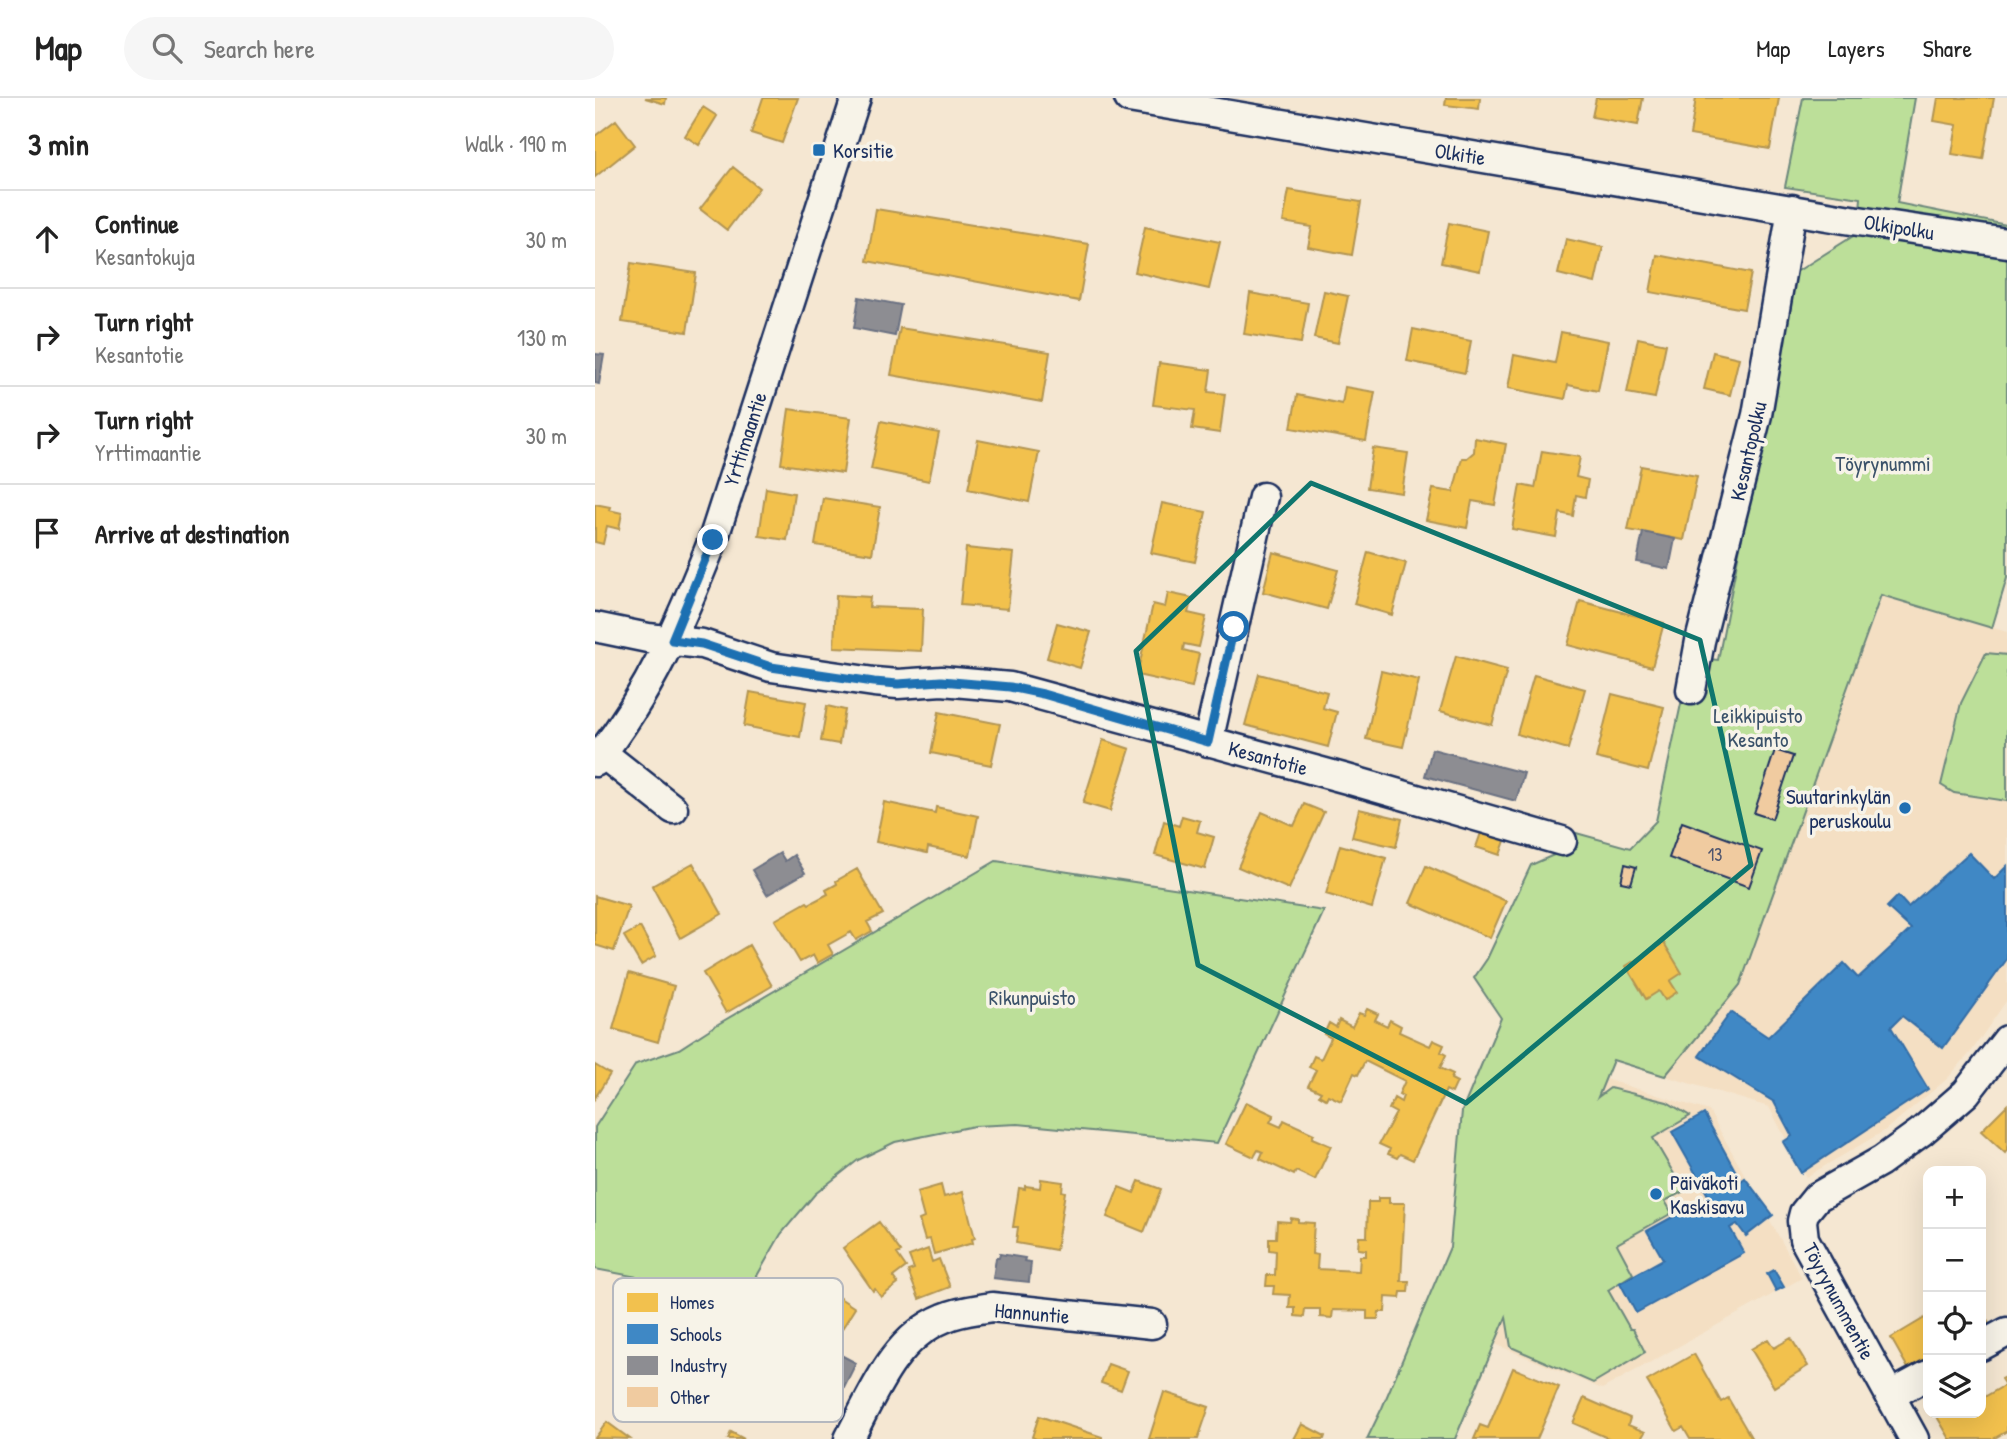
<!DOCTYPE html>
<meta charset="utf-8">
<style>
:root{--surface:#fff;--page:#f6f6f6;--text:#222;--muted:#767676;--line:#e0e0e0}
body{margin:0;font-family:"Patrick Hand",sans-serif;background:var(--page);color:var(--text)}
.controls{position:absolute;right:21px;bottom:21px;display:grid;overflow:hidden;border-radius:14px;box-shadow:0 7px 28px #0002}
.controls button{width:63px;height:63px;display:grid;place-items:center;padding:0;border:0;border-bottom:2px solid var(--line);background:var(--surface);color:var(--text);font:35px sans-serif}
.stop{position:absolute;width:21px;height:21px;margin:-16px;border:5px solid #1f6fb2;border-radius:50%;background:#fff}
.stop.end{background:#1f6fb2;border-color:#fff;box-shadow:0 2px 7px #0008}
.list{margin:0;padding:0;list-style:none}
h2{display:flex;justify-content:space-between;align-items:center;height:91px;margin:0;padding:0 28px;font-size:30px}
h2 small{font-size:23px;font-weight:400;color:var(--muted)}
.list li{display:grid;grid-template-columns:46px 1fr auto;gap:21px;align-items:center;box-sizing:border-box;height:98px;padding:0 28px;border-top:2px solid var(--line)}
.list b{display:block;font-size:26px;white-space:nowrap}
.list p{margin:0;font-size:23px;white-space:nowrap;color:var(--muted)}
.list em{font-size:23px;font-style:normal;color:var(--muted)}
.icon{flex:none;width:38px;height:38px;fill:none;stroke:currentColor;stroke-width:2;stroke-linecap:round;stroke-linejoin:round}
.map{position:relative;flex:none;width:1412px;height:1341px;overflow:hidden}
header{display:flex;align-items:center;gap:42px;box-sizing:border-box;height:98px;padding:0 35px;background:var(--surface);border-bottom:2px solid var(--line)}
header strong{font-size:33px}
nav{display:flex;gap:38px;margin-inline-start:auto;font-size:24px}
.search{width:490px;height:63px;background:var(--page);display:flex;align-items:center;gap:18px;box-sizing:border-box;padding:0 24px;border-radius:38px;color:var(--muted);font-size:26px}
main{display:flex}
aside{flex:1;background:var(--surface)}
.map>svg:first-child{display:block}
.built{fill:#f4dfc3}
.green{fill:#bcdf99;stroke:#6c877c;stroke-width:2}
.homes{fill:#f2c14e;stroke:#b29553;stroke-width:2}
.schools{fill:#3f88c5;stroke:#346da6;stroke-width:2}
.industry{fill:#8d8d92;stroke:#6b7182;stroke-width:2}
.building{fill:#f0cba0;stroke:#1b2f5e;stroke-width:2}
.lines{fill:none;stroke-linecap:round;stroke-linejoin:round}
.minor-casing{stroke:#1b2f5e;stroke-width:33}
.minor{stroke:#f7f3e8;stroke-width:28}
.route{stroke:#1f6fb2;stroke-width:9}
.marked{fill:none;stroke:#0f766e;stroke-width:5;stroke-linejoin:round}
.poi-dot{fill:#1f6fb2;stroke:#f7f3e8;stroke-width:2.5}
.labels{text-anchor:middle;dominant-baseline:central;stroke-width:7;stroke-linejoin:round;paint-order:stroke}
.number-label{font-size:18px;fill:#50566e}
.poi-label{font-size:21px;fill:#1b2f5e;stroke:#f7f3e8;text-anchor:start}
.street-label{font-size:21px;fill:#1b2f5e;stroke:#f7f3e8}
.park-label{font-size:21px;fill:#3b526a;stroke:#f7f3e8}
.key{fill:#f7f3e8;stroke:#b5b8bf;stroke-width:2}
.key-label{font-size:19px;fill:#1b2f5e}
</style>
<header>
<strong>Map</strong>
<div class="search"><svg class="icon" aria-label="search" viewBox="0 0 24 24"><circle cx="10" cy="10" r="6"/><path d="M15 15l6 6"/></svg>Search here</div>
<nav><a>Map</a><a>Layers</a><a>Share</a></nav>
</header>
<main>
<aside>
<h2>3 min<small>Walk · 190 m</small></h2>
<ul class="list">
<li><svg class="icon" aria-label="ahead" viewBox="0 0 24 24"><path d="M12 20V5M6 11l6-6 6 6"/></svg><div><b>Continue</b><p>Kesantokuja</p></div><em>30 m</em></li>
<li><svg class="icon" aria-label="right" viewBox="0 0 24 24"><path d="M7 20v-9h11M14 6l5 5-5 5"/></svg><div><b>Turn right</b><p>Kesantotie</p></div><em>130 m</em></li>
<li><svg class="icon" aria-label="right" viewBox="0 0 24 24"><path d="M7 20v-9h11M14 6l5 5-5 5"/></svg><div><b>Turn right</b><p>Yrttimaantie</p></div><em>30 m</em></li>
<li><svg class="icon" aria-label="arrive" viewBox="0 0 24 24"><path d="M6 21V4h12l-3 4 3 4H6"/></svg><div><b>Arrive at destination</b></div></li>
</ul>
</aside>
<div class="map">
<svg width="1412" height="1341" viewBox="0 0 1412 1341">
<rect width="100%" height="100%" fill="#f5e7d2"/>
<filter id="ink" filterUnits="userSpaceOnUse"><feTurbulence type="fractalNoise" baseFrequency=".0143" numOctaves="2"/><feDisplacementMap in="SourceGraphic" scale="14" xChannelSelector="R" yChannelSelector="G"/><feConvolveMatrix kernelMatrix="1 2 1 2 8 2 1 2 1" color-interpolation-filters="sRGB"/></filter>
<g filter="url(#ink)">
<!-- built -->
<path class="built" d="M1286,496L1412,534V902L1376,954L1352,981L1289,1033L1211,1079L1174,1009L1070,978L1145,887Z
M1010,981L1114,1013L1207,1180L1007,1291L900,1246Z"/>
<!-- green -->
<path class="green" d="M1208,0H1320L1302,105L1412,127V480L1397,530L1286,497L1145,887L1070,978L1018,962L1003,999L1015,990L1072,1004L1095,1018L1058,1040L1089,1093L1070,1103L1077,1115L1022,1146L1038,1176L1013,1192L1035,1231H1038L1050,1254L998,1285L916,1249L911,1219L860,1341H772L787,1310L855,1149L867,1013L906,920L879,880L892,861L936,767L968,753L974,733L1035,750L1061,723L1096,559L1123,562L1198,176L1263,135L1266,100L1190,89Z
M1391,555L1412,557V703L1359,695L1346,687L1366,605Z
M401,763L729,813L622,1045L423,1026L379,1028L300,1044L263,1062L220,1096L186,1136L159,1183L105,1191L0,1171V1029L41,966L84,951L118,929Z"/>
<!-- homes -->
<path class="homes" d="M50,0H71L70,6Z
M168,0H203L187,45L156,35Z
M851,0H885L884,11L850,7Z
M1001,0H1048L1043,27L997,19Z
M1101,0H1184L1175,51L1095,37Z
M1343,0H1399L1388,61L1357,56L1362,27L1339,23Z
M108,9L122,18L104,47L90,38Z
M21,22L40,47L0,79V38Z
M138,69L164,90L132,132L105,111Z
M694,92L766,104L757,157L713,149L717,129L688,124Z
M281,111L494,146L484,203L272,163Z
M854,125L893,133L885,173L846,165Z
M550,129L625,144L614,191L540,174Z
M971,141L1008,149L1000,185L963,176Z
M1062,157L1156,175L1149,211L1055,194Z
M36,165L101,175L92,234L27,224Z
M729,193L753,198L743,245L719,240Z
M655,195L713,205L706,245L649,236Z
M305,230L455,254L447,304L296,277Z
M818,231L876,243L870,275L812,263Z
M966,234L1013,243L1003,293L973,287L970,301L913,290L919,257L960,265Z
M1043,240L1071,246L1060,300L1032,295Z
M1118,254L1144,260L1135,297L1109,291Z
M564,265L616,272L613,294L630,296L625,335L597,331L600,312L558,307Z
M750,289L780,294L771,343L696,330L702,297L747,306Z
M194,311L256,320L248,375L186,366Z
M286,323L344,335L334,383L276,371Z
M880,340L911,346L900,407L877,403L872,430L831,422L838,391L858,394L867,360H872L879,354Z
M383,342L444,354L434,404L373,391Z
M778,350L813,355L807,395L772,390Z
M947,353L985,359L981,379L993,382L990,399L981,397L978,418L965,415L961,439L917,431L925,387L940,390Z
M1046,368L1102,378L1089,442L1033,432Z
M171,390L199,395L192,442L164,438Z
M228,400L285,409L277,456L220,447Z
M567,405L611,414L600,464L556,455Z
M0,406L15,409L14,412L27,415L24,431L12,428L8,446L0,444Z
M371,450L419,455L413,511L365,507Z
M678,454L743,472L732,511L668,494Z
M773,454L811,465L797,517L759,506Z
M573,495L597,500L593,515L611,519L604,549L589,546L588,552L604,556L597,589L542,577L558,506L570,509Z
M241,497L275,499L274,509L328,511L326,553L239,549Z
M985,503L1069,525L1057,569L973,547Z
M462,525L496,534L485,570L452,560Z
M861,558L912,572L897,627L845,613Z
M786,573L824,582L808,649L771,641Z
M664,576L732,594L728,610L742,614L733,649L650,627Z
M939,577L990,591L973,651L922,636Z
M155,594L211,604L205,639L149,628Z
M1017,596L1069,609L1053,673L1001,660Z
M232,608L250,612L244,646L226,643Z
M344,614L405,626L396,667L336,655Z
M508,642L535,651L515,713L488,705Z
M289,704L340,715L341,709L383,718L375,758L333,749L332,755L281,744Z
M709,706L729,714L694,791L643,769L667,714L699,728Z
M764,711L807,721L801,749L757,739Z
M587,718L605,723L602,734L619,739L610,771L560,757L569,723L584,728Z
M887,732L911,740L905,757L881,749Z
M745,747L791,760L777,810L731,796Z
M98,765L127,816L85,840L57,788Z
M831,768L911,803L895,840L815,805Z
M262,771L288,816L272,824L277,833L261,842L256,834L233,847L238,856L222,865L218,857L205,864L180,822L212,804L214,806L233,796L231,792L242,786L241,783Z
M0,798L34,808L19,853L0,847Z
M45,829L61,858L46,867L29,838Z
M1069,845L1087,875L1075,883L1082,894L1070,902L1064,893L1051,901L1031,868Z
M154,847L177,888L131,915L108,875Z
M34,875L79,888L63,944L18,931Z
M772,911L783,916L780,922L792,928L795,922L806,928L804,934L835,948L838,942L849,947L846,954L851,957L845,970L858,976L856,981L862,984L857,995L851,992L818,1062L805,1056L802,1060L793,1056L795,1051L784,1046L801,1015L794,1011L799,1000L806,1004L808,998L804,996L810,983L770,963L763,977L759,975L746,1003L733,997L731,1001L724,997L726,994L713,988L721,972L714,969L719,958L726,961L736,940L729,936L734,925L741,929L744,922L757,929L764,915L769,917Z
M0,967L15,976L0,1000Z
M651,1004L679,1017L675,1024L686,1029L689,1022L719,1036L717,1040L736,1048L720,1082L701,1073L699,1077L665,1061L668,1054L663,1052L659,1059L631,1046Z
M1412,1007V1052L1410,1055L1386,1033Z
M446,1081L468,1084L467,1093L470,1094L461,1152L421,1145L423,1129H418L424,1090L430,1091V1088L445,1090Z
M544,1083L566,1091L549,1134L512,1119L524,1089L539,1095Z
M346,1087L349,1099L368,1094L380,1140L377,1141L378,1145L339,1156L335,1141L330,1142L324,1122L329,1120L322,1094Z
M783,1100H794V1105H810L806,1183H814L813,1194H806L805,1200L791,1199L790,1214H784L783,1221H772V1213L738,1212L737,1220L725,1219V1211H710L709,1219L700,1218V1210H694L695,1197L678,1196L679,1188H671L672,1177H680L681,1153L674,1152V1140H681L682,1123L695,1124L696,1120L703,1121V1124L719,1125L717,1156L723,1157L722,1171L764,1173L765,1158H771V1152L763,1151L764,1139H772L773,1104H783Z
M284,1124L306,1154L302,1156L311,1169L298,1179L303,1186L286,1199L280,1191L278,1193L248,1150Z
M333,1151L337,1164L344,1161L355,1189L324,1201L313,1173L319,1171L314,1158Z
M219,1183L260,1210L238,1245L226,1238L225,1240L195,1221Z
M1386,1211L1394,1226L1386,1231Z
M1333,1218V1261L1314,1272L1296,1240Z
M1196,1240L1213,1268L1179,1289L1156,1251L1173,1241L1179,1250Z
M1099,1256L1126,1304L1133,1300L1157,1341H1095L1088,1329L1081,1333L1052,1283Z
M513,1266L533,1273L526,1292L506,1285Z
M918,1270L964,1289L942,1341H879L885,1327L893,1330Z
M1412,1278V1333L1398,1341H1355L1341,1317L1346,1315H1386V1301L1410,1287L1406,1281Z
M569,1294L614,1309L603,1341H554Z
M989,1300L1035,1320L1033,1327L1050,1334L1046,1341H1015L978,1325Z
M444,1318L507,1339V1341H441L437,1339Z
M12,1324L35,1341L0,1340Z
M707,1326L730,1338L729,1341H699Z
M136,1334L149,1341H133Z"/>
<!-- schools -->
<path class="schools" d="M1374,755L1399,781L1412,768V861L1348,950L1307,918L1296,929L1333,991L1206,1075L1188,1044L1197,1038L1179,1004L1104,958L1136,914L1173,939L1249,865L1263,880L1316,831L1292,809L1303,798L1313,809Z
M1109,1016L1146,1083L1150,1080L1178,1117L1151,1138L1142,1126L1135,1130L1149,1155L1041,1215L1025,1185L1068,1161L1052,1133L1114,1099L1077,1034Z
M1179,1172L1189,1189L1181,1193L1172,1176Z"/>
<!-- industry -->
<path class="industry" d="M264,199L306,207L300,238L259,230Z
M0,256L9,257L4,286L0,285Z
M1048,434L1080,441L1074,471L1042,464Z
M837,651L929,675L921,703L830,678Z
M185,755L190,763L199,757L210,775L172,797L157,772Z
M405,1156L430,1160L429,1163L436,1164L434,1184L398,1180L401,1160H404Z
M227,1247L261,1265L248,1291L213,1272Z"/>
<!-- building -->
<path class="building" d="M1180,652L1198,658L1177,721L1159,715Z
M1087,724L1167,753L1154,789L1074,760Z
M1030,766L1041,769L1036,786L1026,784Z"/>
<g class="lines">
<defs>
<path id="minor" d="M534,0L1250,121L1412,145
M0,529L53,540L107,546L176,569L279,584L303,586L347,583L415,589L752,681L967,743
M1096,592L1105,543L1162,317L1197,111
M613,644L668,399
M7,655L78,711
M0,664C55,595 86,523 118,442L261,0
M1386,1248L1412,1234
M1296,1297L1333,1277
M254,1341C278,1296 298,1241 349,1220C364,1213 381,1212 397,1209L557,1226
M1319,1341L1209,1141L1207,1123L1209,1115L1222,1099L1286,1063L1326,1034L1371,995L1412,942"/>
</defs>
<!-- minor casing -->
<use href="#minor" class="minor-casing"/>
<!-- minor -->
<use href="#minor" class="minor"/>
</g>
</g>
<g class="lines" filter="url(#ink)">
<!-- route -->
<path class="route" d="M118,442L77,542L107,546L176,569L279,584L303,586L346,583L415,589L448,596L613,644L639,529"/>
</g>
<!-- marked area -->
<path class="marked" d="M716,385L1105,542L1156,767L871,1005L603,867L541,553Z"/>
<!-- markers -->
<g class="poi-dot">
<rect x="217" y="45" width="14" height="14" rx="3.5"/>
<circle cx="1310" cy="710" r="7"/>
<circle cx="1061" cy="1096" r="7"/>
</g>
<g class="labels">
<!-- number labels -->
<g class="number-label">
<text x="1120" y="756">13</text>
</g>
<!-- poi labels -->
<g class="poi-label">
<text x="238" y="52">Korsitie</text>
<text x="1296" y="698" text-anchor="end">Suutarinkylän<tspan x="1296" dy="24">peruskoulu</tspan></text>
<text x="1075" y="1084">Päiväkoti<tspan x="1075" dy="24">Kaskisavu</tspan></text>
</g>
<!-- street labels -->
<g class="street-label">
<text transform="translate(865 56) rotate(9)">Olkitie</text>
<text transform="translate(1304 129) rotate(9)">Olkipolku</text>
<text transform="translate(150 341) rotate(-72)">Yrttimaantie</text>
<text transform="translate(1153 353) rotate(-77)">Kesantopolku</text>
<text transform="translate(673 660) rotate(15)">Kesantotie</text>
<text transform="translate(1244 1203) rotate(62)">Töyrynummentie</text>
<text transform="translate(437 1215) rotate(5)">Hannuntie</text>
</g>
<!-- park labels -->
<g class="park-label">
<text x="1288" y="365">Töyrynummi</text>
<text x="1163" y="617">Leikkipuisto<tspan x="1163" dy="24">Kesanto</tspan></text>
<text x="437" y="899">Rikunpuisto</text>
</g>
</g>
<!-- legend -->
<rect x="18" y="1180" width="230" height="144" rx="10" class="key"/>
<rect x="32" y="1195" width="31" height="19" fill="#f2c14e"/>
<rect x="32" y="1226" width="31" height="20" fill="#3f88c5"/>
<rect x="32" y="1258" width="31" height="19" fill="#8d8d92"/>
<rect x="32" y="1289" width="31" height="20" fill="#f0cba0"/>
<g class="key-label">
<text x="75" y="1211">Homes</text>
<text x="75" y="1243">Schools</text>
<text x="75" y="1274">Industry</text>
<text x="75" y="1306">Other</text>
</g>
</svg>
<div class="controls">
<button>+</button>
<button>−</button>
<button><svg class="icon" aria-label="locate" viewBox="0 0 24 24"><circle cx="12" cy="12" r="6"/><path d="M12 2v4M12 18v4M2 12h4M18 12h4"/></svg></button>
<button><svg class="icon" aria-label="layers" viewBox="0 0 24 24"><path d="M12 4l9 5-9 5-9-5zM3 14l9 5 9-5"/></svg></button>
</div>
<div class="stop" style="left:639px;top:529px"></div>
<div class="stop end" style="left:118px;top:442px"></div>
</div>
</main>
